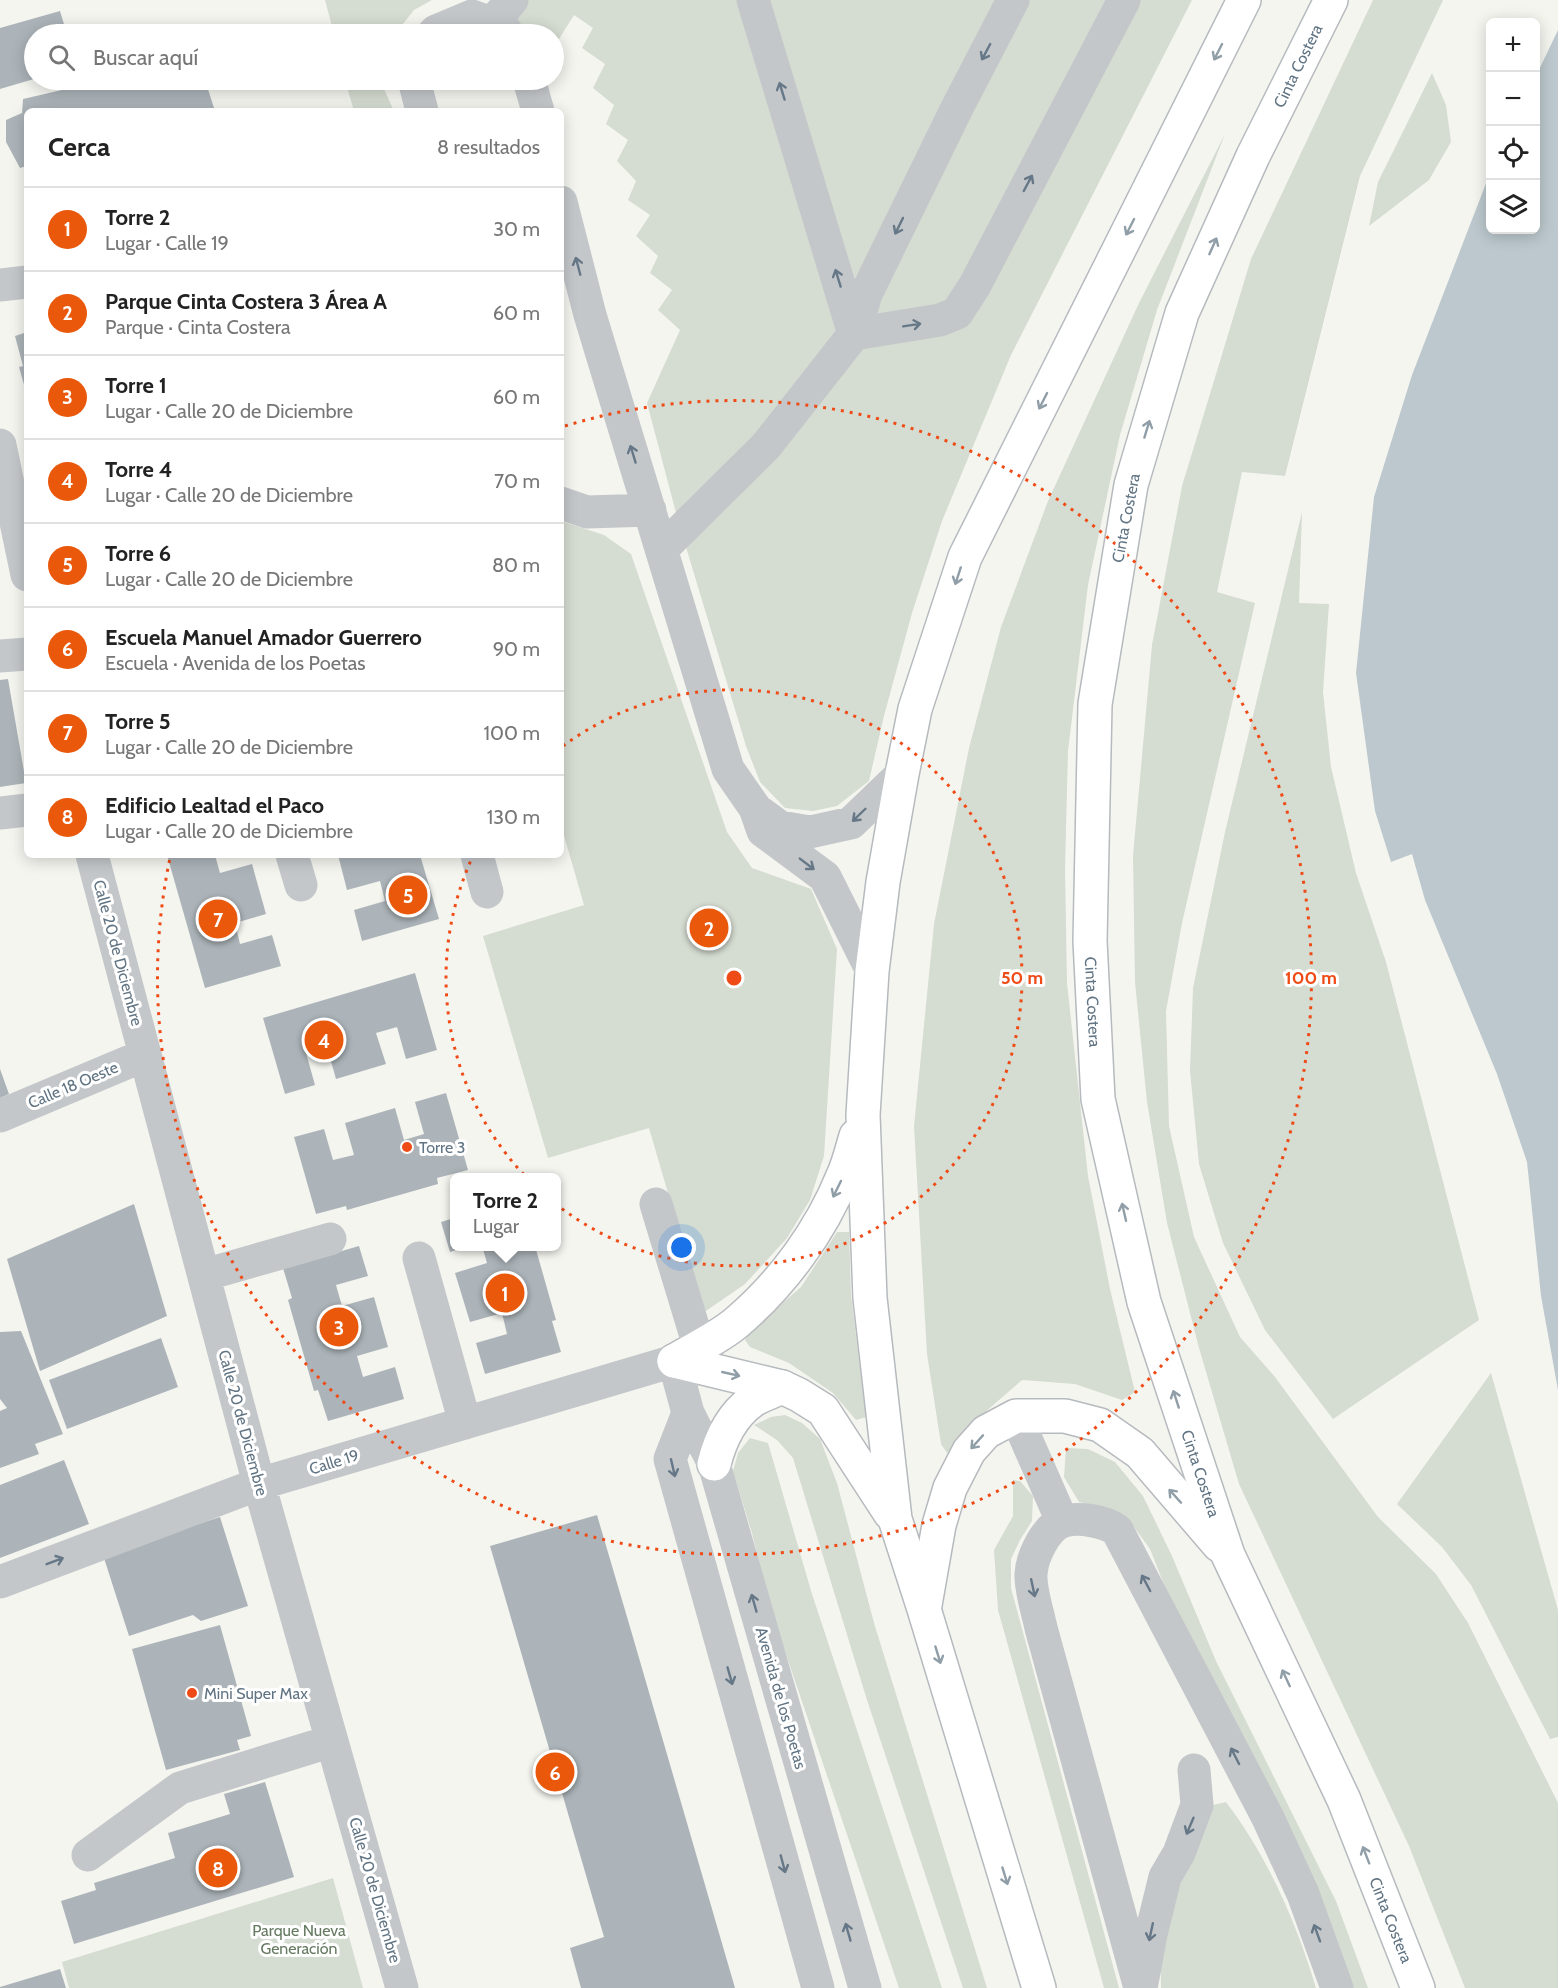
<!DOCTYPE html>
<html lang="es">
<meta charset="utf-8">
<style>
:root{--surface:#fff;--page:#f6f6f6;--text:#222;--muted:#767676;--line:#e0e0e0;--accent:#ea580c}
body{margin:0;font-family:Cabin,sans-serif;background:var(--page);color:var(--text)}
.controls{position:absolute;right:18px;top:18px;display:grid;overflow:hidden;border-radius:9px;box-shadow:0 3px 15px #0003}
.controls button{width:54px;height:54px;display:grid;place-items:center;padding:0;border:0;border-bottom:2px solid var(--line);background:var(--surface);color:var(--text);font:30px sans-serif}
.you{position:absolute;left:682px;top:1248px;width:21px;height:21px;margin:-15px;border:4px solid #fff;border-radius:50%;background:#1a73e8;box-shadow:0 0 0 9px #1a73e833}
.badge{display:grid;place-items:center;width:39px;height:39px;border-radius:50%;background:var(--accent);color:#fff;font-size:20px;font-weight:700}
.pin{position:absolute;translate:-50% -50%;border:3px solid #fff;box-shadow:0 2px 6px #0006}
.popup{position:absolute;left:450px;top:1173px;width:111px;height:78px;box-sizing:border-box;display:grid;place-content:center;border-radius:9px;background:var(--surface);filter:drop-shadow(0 2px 4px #0005);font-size:20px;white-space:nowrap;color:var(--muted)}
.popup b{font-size:22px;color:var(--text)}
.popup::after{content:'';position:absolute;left:50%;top:100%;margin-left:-12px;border:12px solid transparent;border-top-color:var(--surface)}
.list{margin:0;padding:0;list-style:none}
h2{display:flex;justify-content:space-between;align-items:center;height:78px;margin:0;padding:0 24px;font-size:26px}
h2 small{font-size:20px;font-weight:400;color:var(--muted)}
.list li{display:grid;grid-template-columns:39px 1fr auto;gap:18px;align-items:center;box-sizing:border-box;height:84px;padding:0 24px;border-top:2px solid var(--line)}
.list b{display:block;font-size:22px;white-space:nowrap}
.list p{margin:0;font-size:20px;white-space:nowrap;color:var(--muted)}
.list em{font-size:20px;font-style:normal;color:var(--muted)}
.icon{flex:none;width:33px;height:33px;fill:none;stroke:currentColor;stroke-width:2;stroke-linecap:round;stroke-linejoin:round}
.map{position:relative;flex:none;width:1558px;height:1988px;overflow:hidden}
.search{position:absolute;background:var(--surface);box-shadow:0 3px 15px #0003;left:24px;top:24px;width:540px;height:66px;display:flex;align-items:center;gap:15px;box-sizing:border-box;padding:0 21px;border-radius:33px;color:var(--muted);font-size:22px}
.panel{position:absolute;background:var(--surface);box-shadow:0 3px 15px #0003;left:24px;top:108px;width:540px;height:750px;border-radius:9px}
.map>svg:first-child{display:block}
.green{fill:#d5dcd1}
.water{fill:#bcc8cd}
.building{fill:#acb4b9}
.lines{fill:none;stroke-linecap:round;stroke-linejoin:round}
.major-casing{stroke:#b6babe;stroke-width:36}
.minor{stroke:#c3c7ca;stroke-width:33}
.major{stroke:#fff;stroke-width:33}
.oneway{stroke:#667887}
.oneway2{stroke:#909ea8}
.ring{fill:none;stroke:#ef4b16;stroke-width:3;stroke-dasharray:3 6}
.poi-dot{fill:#ef4b16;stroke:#fff;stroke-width:2}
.labels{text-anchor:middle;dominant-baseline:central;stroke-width:6;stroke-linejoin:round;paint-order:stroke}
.street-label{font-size:16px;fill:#617483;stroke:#fff}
.poi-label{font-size:16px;fill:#617483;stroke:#fff;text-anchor:start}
.park-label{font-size:16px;fill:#657a61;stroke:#fff}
.centre{fill:#ef4b16;stroke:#fff;stroke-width:3}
.ring-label{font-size:18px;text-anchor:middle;font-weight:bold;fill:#ef4b16;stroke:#fff;stroke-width:6;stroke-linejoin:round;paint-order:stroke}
</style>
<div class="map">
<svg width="1558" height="1988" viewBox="0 0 1558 1988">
<rect width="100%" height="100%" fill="#f5f5f0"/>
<!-- green -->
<path class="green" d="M325,0H432L414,10L395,34H334Z
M490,0H1192L1011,355L942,521L912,613L884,716L869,781L837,806L813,811L785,808L760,782L746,746L679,524L647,403L680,330L658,310L672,290L650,273L658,256L636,236L650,215L628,200L636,181L617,161L628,140L606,124L614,105L593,88L605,64L582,48L593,28L574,15L554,47V34H524L516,18Z
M1373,0H1443L1360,176L1285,476L1242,472L1217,592L1255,603L1182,923L1166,1011L1169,1126L1194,1237L1240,1337L1275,1377L1378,1517L1436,1574L1468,1623L1558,1803V1988H1465L1409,1846L1239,1484L1199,1348L1167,1223L1147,1102L1135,982L1133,856L1152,645L1182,486L1251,259Z
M1432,73L1446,105L1451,142L1429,180L1369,226L1378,182Z
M345,80H385L384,89L394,111H354Z
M1225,134L1157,310L1120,435L1088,585L1068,751L1065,869L1067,983L1088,1176L1110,1289L1135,1392L1122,1400L1075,1384L1022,1380L968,1427L957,1445L947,1453L941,1444L927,1354L914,1126L934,924L969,748L1001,627L1048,501L1139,303Z
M1302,512L1299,603L1329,604L1323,692L1331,767L1356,873L1386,962L1479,1320L1333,1419L1265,1330L1223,1243L1199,1164L1190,1071L1193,988L1225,832Z
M561,521L604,535L631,554L727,832L752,868L811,889L837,949L824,1156L810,1200L787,1238L745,1284L703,1313L649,1128L548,1158L483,936L584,905L561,825Z
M837,1232H849L851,1295L866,1417L856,1420L833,1393L789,1363L750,1347L745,1340L749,1332L801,1287Z
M1491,1373L1558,1610V1737L1550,1739L1471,1585L1442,1547L1397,1504Z
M785,1415L802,1423L820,1439L837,1483L874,1623L987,1988H963L867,1700L793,1458L777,1440L754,1425L771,1417Z
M750,1438L768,1443L812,1594L942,1988H899L770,1607L752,1533L733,1471L738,1453Z
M1066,1448L1088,1449L1115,1462L1143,1496L1172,1556L1216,1661L1336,1901L1368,1988H1345L1176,1615L1150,1549L1134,1527L1115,1511L1079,1502L1064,1477Z
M1013,1480L1020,1481L1033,1496L1032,1521L1020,1540L1011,1559V1588L1119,1988H1104L998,1610L994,1550L1013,1516Z
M1226,1802C1268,1857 1296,1922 1316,1988H1161L1160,1926L1208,1806Z
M333,1878L363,1988H69L62,1962Z"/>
<!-- water -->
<path class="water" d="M1558,30V1390L1541,1296L1527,1162L1497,1074L1425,900L1412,854L1391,862L1375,811L1356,673L1374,497L1412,375L1490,173V230H1536V76Z"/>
<!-- building -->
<path class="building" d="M60,11L67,34H34V79L0,89V28Z
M105,80H205L215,111H27V166L20,168L6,142V120L22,113L23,99Z
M27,332V392H26L19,367L23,366L15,336Z
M8,679L26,783L0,787V680Z
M167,855H215L220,873L252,864L266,914L235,923L240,944L272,935L281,966L205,988Z
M338,855H420L439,919L362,941L354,910L385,901L380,881L347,890Z
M415,973L437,1050L406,1059L397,1027L376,1033L386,1064L336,1079L327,1047L306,1053L315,1085L285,1094L263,1018Z
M0,1069L9,1094L0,1098Z
M446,1093L468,1170L437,1178L438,1184L347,1210L346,1206L316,1214L294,1137L324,1129L333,1160L354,1155L345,1123L395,1108L404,1140L424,1134L415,1102Z
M134,1204L167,1316L40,1371L7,1259Z
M454,1218V1246L465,1247L450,1252L441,1222Z
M359,1246L368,1276L336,1285L342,1306L374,1297L388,1347L357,1356L363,1377L395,1367L404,1399L328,1421L318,1390L314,1391L288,1300L292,1298L283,1268Z
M482,1246H535L556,1320L552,1321L561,1352L485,1374L476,1343L507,1334L502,1313L470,1322L455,1273L487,1263Z
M21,1331L63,1434L35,1444L39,1454L0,1468V1411L7,1408L0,1399V1332Z
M161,1338L178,1387L67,1429L49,1380Z
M64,1460L89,1524L0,1558V1485Z
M597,1515L630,1627L735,1988H581L570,1948L604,1937L490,1546Z
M220,1517L248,1606L201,1621L193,1615L129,1636L103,1555Z
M220,1625L251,1736L237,1740L240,1750L166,1770L132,1649Z
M265,1782L294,1877L74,1944L61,1901L96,1890L94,1883L175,1858L168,1833L230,1814L224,1794Z
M60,1969L66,1988H0V1987Z"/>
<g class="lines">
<defs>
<g id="major">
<path id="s1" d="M1331,0L1253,156L1182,313L1131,485L1095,704L1090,941L1098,1099L1144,1302L1228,1555L1344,1800L1418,1988"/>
<path d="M674,1361C694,1349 718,1338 736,1323C782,1284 821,1231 843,1176C849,1163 852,1149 856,1136"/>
<path d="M674,1361L782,1387L799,1395L823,1410L890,1513"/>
<path d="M714,1464C720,1440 731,1416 752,1401C761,1395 772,1392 782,1387"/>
<path d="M925,1605L939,1525L950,1488L969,1451L986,1432L1016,1416H1065L1100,1425L1140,1453L1219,1545"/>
<path d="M1039,1988L924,1609L895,1519L870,1298L863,1115L872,971L883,882L902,774L915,709L965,557L1244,0"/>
</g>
</defs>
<!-- major casing -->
<use href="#major" class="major-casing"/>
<!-- minor -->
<path class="minor" d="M753,0L854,334
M492,23L512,0
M433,34L436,31L472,16L503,27L508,34
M414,80L422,111
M529,80L538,111
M561,202L590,315L728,769L755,808L763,831L825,877L872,971
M0,285L27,282
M854,334L940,320L957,313L975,285L1124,0
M0,445L27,575
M561,503L587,512L650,510
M662,549L766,446L854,334L866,294L957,108L1013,0
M0,656L27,654
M0,813L27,810
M761,813L780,827L810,832L851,823L902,774
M92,855L259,1484L402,1988
M292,855L301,885
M477,855L487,892
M0,1116L145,1055
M656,1204L699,1346
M419,1258L465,1423
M204,1275L330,1239
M688,1413L670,1459L818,1988
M1016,1416L1062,1521
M0,1582L259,1484L674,1361L688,1413L714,1464L865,1988
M88,1855L180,1788L332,1741
M1142,1983L1151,1934L1165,1877L1179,1853L1197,1805L1194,1770
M1140,1988L1041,1628C1038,1613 1030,1589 1031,1574C1032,1557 1046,1526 1064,1521C1079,1517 1104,1521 1117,1530L1268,1818L1303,1894L1337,1988"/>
<!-- major -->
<use href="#major" class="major"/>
</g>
<!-- one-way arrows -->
<defs><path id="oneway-shaft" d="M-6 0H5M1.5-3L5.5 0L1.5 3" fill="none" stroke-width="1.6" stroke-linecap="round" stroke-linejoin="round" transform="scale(1.5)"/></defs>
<g class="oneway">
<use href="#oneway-shaft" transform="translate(986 52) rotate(118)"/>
<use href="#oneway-shaft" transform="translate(782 91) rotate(-107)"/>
<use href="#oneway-shaft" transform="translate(1028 183) rotate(-62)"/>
<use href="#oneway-shaft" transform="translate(899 226) rotate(116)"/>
<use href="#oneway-shaft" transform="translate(578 266) rotate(-105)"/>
<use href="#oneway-shaft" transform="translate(838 278) rotate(-107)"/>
<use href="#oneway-shaft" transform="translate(912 325) rotate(-9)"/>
<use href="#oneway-shaft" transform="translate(633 454) rotate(-107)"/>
<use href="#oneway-shaft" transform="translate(859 815) rotate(136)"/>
<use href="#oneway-shaft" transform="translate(807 864) rotate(37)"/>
<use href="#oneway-shaft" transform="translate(673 1468) rotate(77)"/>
<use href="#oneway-shaft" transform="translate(55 1561) rotate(-21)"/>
<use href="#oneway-shaft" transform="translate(1146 1583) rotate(-118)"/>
<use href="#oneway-shaft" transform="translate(1033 1588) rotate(78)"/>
<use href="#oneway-shaft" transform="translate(754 1603) rotate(-106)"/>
<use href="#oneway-shaft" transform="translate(730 1676) rotate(74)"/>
<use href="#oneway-shaft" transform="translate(1235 1756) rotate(-117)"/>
<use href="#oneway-shaft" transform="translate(1190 1826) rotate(113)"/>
<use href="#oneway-shaft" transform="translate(783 1864) rotate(75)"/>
<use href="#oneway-shaft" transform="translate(848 1932) rotate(-106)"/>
<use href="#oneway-shaft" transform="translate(1151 1932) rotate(102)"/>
<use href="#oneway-shaft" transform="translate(1317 1933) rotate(-110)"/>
</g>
<g class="oneway2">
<use href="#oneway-shaft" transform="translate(1218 52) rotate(117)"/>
<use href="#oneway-shaft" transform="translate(1130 227) rotate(117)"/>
<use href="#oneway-shaft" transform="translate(1213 246) rotate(-66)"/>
<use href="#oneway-shaft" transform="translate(1043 401) rotate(117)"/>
<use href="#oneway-shaft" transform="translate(1147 429) rotate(-73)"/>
<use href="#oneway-shaft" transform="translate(958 576) rotate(108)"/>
<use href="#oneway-shaft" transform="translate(837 1189) rotate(116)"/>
<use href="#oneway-shaft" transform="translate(1124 1212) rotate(-103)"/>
<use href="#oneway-shaft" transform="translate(731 1374) rotate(13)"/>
<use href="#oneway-shaft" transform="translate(1176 1399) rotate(-108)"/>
<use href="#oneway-shaft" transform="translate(977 1442) rotate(132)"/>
<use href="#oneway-shaft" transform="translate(1175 1496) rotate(-132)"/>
<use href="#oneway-shaft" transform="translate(938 1655) rotate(73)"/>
<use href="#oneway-shaft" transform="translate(1286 1678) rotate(-115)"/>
<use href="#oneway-shaft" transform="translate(1366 1855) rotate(-111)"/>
<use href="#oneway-shaft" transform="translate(1005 1876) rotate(73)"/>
</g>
<!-- distance rings -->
<g class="ring">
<path d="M563 746A288 288 0 1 1 473 856"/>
<path d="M565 426A577 577 0 1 1 170 858"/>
</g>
<!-- markers -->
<g class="poi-dot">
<circle cx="407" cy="1147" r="6"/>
<circle cx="192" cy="1693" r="6"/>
</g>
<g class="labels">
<!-- street labels -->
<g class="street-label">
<text transform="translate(1298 66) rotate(-64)">Cinta Costera</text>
<text transform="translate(1126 518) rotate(-79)">Cinta Costera</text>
<text transform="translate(118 953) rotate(75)">Calle 20 de Diciembre</text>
<text stroke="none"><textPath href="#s1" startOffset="1046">Cinta Costera</textPath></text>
<text transform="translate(73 1085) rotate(-23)">Calle 18 Oeste</text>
<text transform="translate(243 1423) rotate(75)">Calle 20 de Diciembre</text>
<text transform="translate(334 1462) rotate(-17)">Calle 19</text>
<text stroke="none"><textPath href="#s1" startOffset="1532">Cinta Costera</textPath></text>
<text transform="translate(781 1698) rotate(74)">Avenida de los Poetas</text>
<text transform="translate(375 1890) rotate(74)">Calle 20 de Diciembre</text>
<text stroke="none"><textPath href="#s1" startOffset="2018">Cinta Costera</textPath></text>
</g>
<!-- poi labels -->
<g class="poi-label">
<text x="419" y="1147">Torre 3</text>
<text x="204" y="1693">Mini Super Max</text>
</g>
<!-- park labels -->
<g class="park-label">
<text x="299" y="1930">Parque Nueva<tspan x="299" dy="18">Generación</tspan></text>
</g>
</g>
<circle cx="734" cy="978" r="9" class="centre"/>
<g class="ring-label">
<text x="1022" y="984">50 m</text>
<text x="1311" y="984">100 m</text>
</g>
</svg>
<div class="controls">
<button>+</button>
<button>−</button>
<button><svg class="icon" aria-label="locate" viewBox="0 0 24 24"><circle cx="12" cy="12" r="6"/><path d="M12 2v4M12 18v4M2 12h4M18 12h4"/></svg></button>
<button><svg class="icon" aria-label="layers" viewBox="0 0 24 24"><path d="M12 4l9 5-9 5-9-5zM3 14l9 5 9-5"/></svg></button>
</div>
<div class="you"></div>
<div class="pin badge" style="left:505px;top:1293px">1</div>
<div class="popup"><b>Torre 2</b>Lugar</div>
<div class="pin badge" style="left:709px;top:928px">2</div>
<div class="pin badge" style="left:339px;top:1327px">3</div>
<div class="pin badge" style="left:324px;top:1040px">4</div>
<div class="pin badge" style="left:408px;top:895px">5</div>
<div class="pin badge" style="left:555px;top:1772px">6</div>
<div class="pin badge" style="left:218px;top:919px">7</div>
<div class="pin badge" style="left:218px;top:1868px">8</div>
<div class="search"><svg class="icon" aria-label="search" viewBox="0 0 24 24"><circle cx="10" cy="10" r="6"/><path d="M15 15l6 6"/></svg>Buscar aquí</div>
<section class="panel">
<h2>Cerca<small>8 resultados</small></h2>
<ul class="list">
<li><span class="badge">1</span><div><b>Torre 2</b><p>Lugar · Calle 19</p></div><em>30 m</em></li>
<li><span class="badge">2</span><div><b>Parque Cinta Costera 3 Área A</b><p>Parque · Cinta Costera</p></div><em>60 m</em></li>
<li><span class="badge">3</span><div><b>Torre 1</b><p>Lugar · Calle 20 de Diciembre</p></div><em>60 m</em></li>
<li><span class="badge">4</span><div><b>Torre 4</b><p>Lugar · Calle 20 de Diciembre</p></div><em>70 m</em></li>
<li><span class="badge">5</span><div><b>Torre 6</b><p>Lugar · Calle 20 de Diciembre</p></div><em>80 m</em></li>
<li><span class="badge">6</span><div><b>Escuela Manuel Amador Guerrero</b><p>Escuela · Avenida de los Poetas</p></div><em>90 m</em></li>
<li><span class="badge">7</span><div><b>Torre 5</b><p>Lugar · Calle 20 de Diciembre</p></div><em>100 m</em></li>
<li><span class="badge">8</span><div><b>Edificio Lealtad el Paco</b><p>Lugar · Calle 20 de Diciembre</p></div><em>130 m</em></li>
</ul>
</section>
</div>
